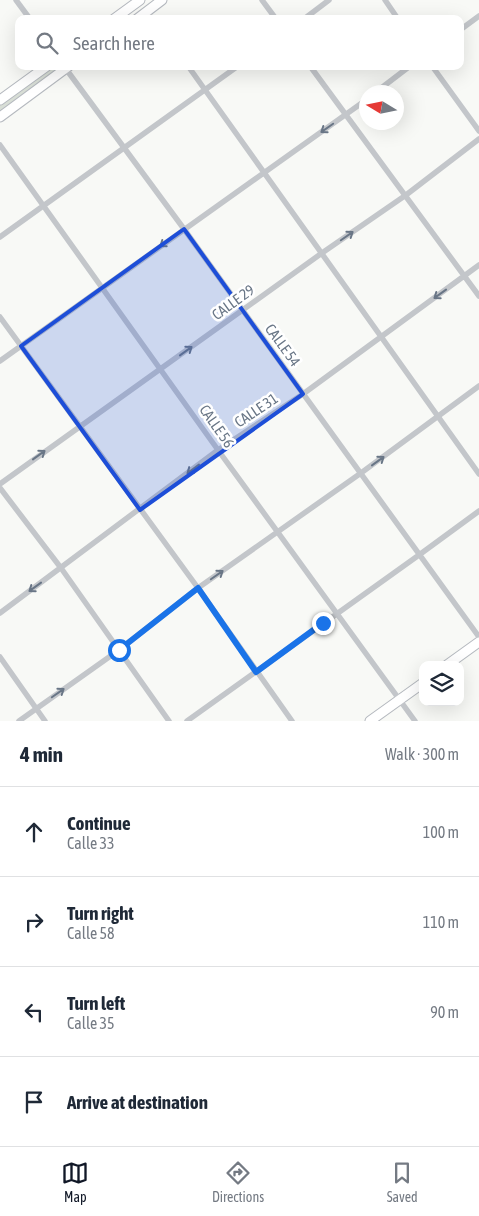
<!DOCTYPE html>
<meta charset="utf-8">
<style>
:root{--surface:#fff;--page:#f6f6f7;--text:#1f2937;--muted:#747a83;--line:#e0e1e3;--accent:#111827}
body{margin:0;font-family:"Asap Condensed",sans-serif;background:var(--page);color:var(--text)}
.controls{position:absolute;right:15px;bottom:15px;display:grid;overflow:hidden;border-radius:10px;box-shadow:0 5px 20px #0002}
.controls button{width:45px;height:45px;display:grid;place-items:center;padding:0;border:0;border-bottom:1px solid var(--line);background:var(--surface);color:var(--text);font:25px sans-serif}
.compass{position:absolute;left:359px;top:85px;width:45px;height:45px;border-radius:50%;background:var(--surface);box-shadow:0 5px 20px #0002;rotate:280deg}
.stop{position:absolute;width:15px;height:15px;margin:-11px;border:4px solid #1a73e8;border-radius:50%;background:#fff}
.stop.end{background:#1a73e8;border-color:#fff;box-shadow:0 1px 5px #0008}
.list{margin:0;padding:0;list-style:none}
h2{display:flex;justify-content:space-between;align-items:center;height:65px;margin:0;padding:0 20px;font-size:21px}
h2 small{font-size:16px;font-weight:400;color:var(--muted)}
.list li{display:grid;grid-template-columns:32px 1fr auto;gap:15px;align-items:center;box-sizing:border-box;height:90px;padding:0 20px;border-top:1px solid var(--line)}
.list b{display:block;font-size:19px;white-space:nowrap}
.list p{margin:0;font-size:16px;white-space:nowrap;color:var(--muted)}
.list em{font-size:16px;font-style:normal;color:var(--muted)}
.icon{flex:none;width:28px;height:28px;fill:none;stroke:currentColor;stroke-width:2;stroke-linecap:round;stroke-linejoin:round}
.map{position:relative;flex:none;width:479px;height:721px;overflow:hidden}
.search{position:absolute;background:var(--surface);box-shadow:0 5px 20px #0002;left:15px;right:15px;top:15px;height:55px;display:flex;align-items:center;gap:12px;box-sizing:border-box;padding:0 18px;border-radius:10px;color:var(--muted);font-size:19px}
.sheet{height:425px;background:var(--surface)}
nav{display:flex;justify-content:space-around;align-items:center;box-sizing:border-box;height:70px;border-top:1px solid var(--line);background:var(--surface);font-size:14px;color:var(--muted)}
nav a{display:grid;justify-items:center;gap:2px}
nav .on{color:var(--accent)}
.map>svg:first-child{display:block}
.green{fill:#d8ded6}
.lines{fill:none;stroke-linecap:round;stroke-linejoin:round}
.secondary-casing{stroke:#b5b9bf;stroke-width:11}
.street{stroke:#c3c6ca;stroke-width:5.5}
.secondary{stroke:#fff;stroke-width:9}
.oneway{stroke:#697686}
.route{stroke:#1a73e8;stroke-width:6}
.marked{fill:#1d4ed8;fill-opacity:0.2;stroke:#1d4ed8;stroke-width:4;stroke-linejoin:round}
.labels{text-anchor:middle;dominant-baseline:central;stroke-width:5;stroke-linejoin:round;paint-order:stroke}
.street-label{font-size:15px;fill:#697686;stroke:#fff}
</style>
<div class="map">
<svg width="479" height="721" viewBox="0 0 479 721">
<rect width="100%" height="100%" fill="#f8f9f6"/>
<!-- green -->
<path class="green" d="M51,67H54L56,70L0,113V104Z"/>
<g class="lines">
<defs>
<path id="secondary" d="M114,19L140,0
M137,19L162,0
M0,100L47,66
M0,117L69,66
M447,665L479,642
M370,721L423,683"/>
</defs>
<!-- secondary casing -->
<use href="#secondary" class="secondary-casing"/>
<!-- street -->
<path class="street" d="M16,0L30,19
M262,0L276,19
M385,0L398,19
M147,12L152,19
M304,19L329,0
M460,30L479,16
M188,66L479,474
M310,66L479,296
M432,66L479,131
M66,69L184,229L479,637
M376,92L410,66
M0,145L218,450L415,721
M0,237L238,66
M0,317L198,588L292,721
M0,361L366,100
M0,484L322,253L406,195L479,139
M0,488L61,568L169,721
M0,613L218,450L303,394L479,265
M0,657L45,721
M19,721L119,650L198,588L361,473L479,386
M187,721L419,555L479,511"/>
<!-- secondary -->
<use href="#secondary" class="secondary"/>
</g>
<!-- one-way arrows -->
<defs><path id="oneway-shaft" d="M-6 0H5M1.5-3L5.5 0L1.5 3" fill="none" stroke-width="1.6" stroke-linecap="round" stroke-linejoin="round" transform="scale(1.25)"/></defs>
<g class="oneway">
<use href="#oneway-shaft" transform="translate(327 128) rotate(145)"/>
<use href="#oneway-shaft" transform="translate(347 236) rotate(-35)"/>
<use href="#oneway-shaft" transform="translate(166 242) rotate(144)"/>
<use href="#oneway-shaft" transform="translate(440 294) rotate(144)"/>
<use href="#oneway-shaft" transform="translate(186 351) rotate(-36)"/>
<use href="#oneway-shaft" transform="translate(39 455) rotate(-36)"/>
<use href="#oneway-shaft" transform="translate(378 461) rotate(-36)"/>
<use href="#oneway-shaft" transform="translate(193 469) rotate(143)"/>
<use href="#oneway-shaft" transform="translate(217 575) rotate(-35)"/>
<use href="#oneway-shaft" transform="translate(35 587) rotate(144)"/>
<use href="#oneway-shaft" transform="translate(58 693) rotate(-35)"/>
</g>
<g class="lines">
<!-- route -->
<path class="route" d="M119,650L198,588L256,672L323,623"/>
</g>
<!-- marked area -->
<path class="marked" d="M184,229L303,394L140,510L21,346Z"/>
<g class="labels">
<!-- street labels -->
<g class="street-label">
<text transform="translate(233 302) rotate(-36)">CALLE 29</text>
<text transform="translate(283 345) rotate(54)">CALLE 54</text>
<text transform="translate(256 410) rotate(-34)">CALLE 31</text>
<text transform="translate(217 426) rotate(55)">CALLE 56</text>
</g>
</g>
</svg>
<div class="controls">
<button><svg class="icon" aria-label="layers" viewBox="0 0 24 24"><path d="M12 4l9 5-9 5-9-5zM3 14l9 5 9-5"/></svg></button>
</div>
<svg class="compass" viewBox="-18 -18 36 36"><path d="M0-13l5 13h-10z" fill="#e53935"/><path d="M0 13l5-13h-10z" fill="#747a83"/></svg>
<div class="stop" style="left:119px;top:650px"></div>
<div class="stop end" style="left:323px;top:623px"></div>
<div class="search"><svg class="icon" aria-label="search" viewBox="0 0 24 24"><circle cx="10" cy="10" r="6"/><path d="M15 15l6 6"/></svg>Search here</div>
</div>
<section class="sheet">
<h2>4 min<small>Walk · 300 m</small></h2>
<ul class="list">
<li><svg class="icon" aria-label="ahead" viewBox="0 0 24 24"><path d="M12 20V5M6 11l6-6 6 6"/></svg><div><b>Continue</b><p>Calle 33</p></div><em>100 m</em></li>
<li><svg class="icon" aria-label="right" viewBox="0 0 24 24"><path d="M7 20v-9h11M14 6l5 5-5 5"/></svg><div><b>Turn right</b><p>Calle 58</p></div><em>110 m</em></li>
<li><svg class="icon" aria-label="left" viewBox="0 0 24 24"><path d="M17 20v-9H6M10 6l-5 5 5 5"/></svg><div><b>Turn left</b><p>Calle 35</p></div><em>90 m</em></li>
<li><svg class="icon" aria-label="arrive" viewBox="0 0 24 24"><path d="M6 21V4h12l-3 4 3 4H6"/></svg><div><b>Arrive at destination</b></div></li>
</ul>
</section>
<nav>
<a class="on"><svg class="icon" aria-label="map" viewBox="0 0 24 24"><path d="M3 6l6-2 6 2 6-2v14l-6 2-6-2-6 2zM9 4v14M15 6v14"/></svg>Map</a>
<a><svg class="icon" aria-label="directions" viewBox="0 0 24 24"><path d="M12 3l9 9-9 9-9-9zM9 14v-3h6M13 9l2 2-2 2"/></svg>Directions</a>
<a><svg class="icon" aria-label="saved" viewBox="0 0 24 24"><path d="M7 4h10v16l-5-4-5 4z"/></svg>Saved</a>
</nav>
